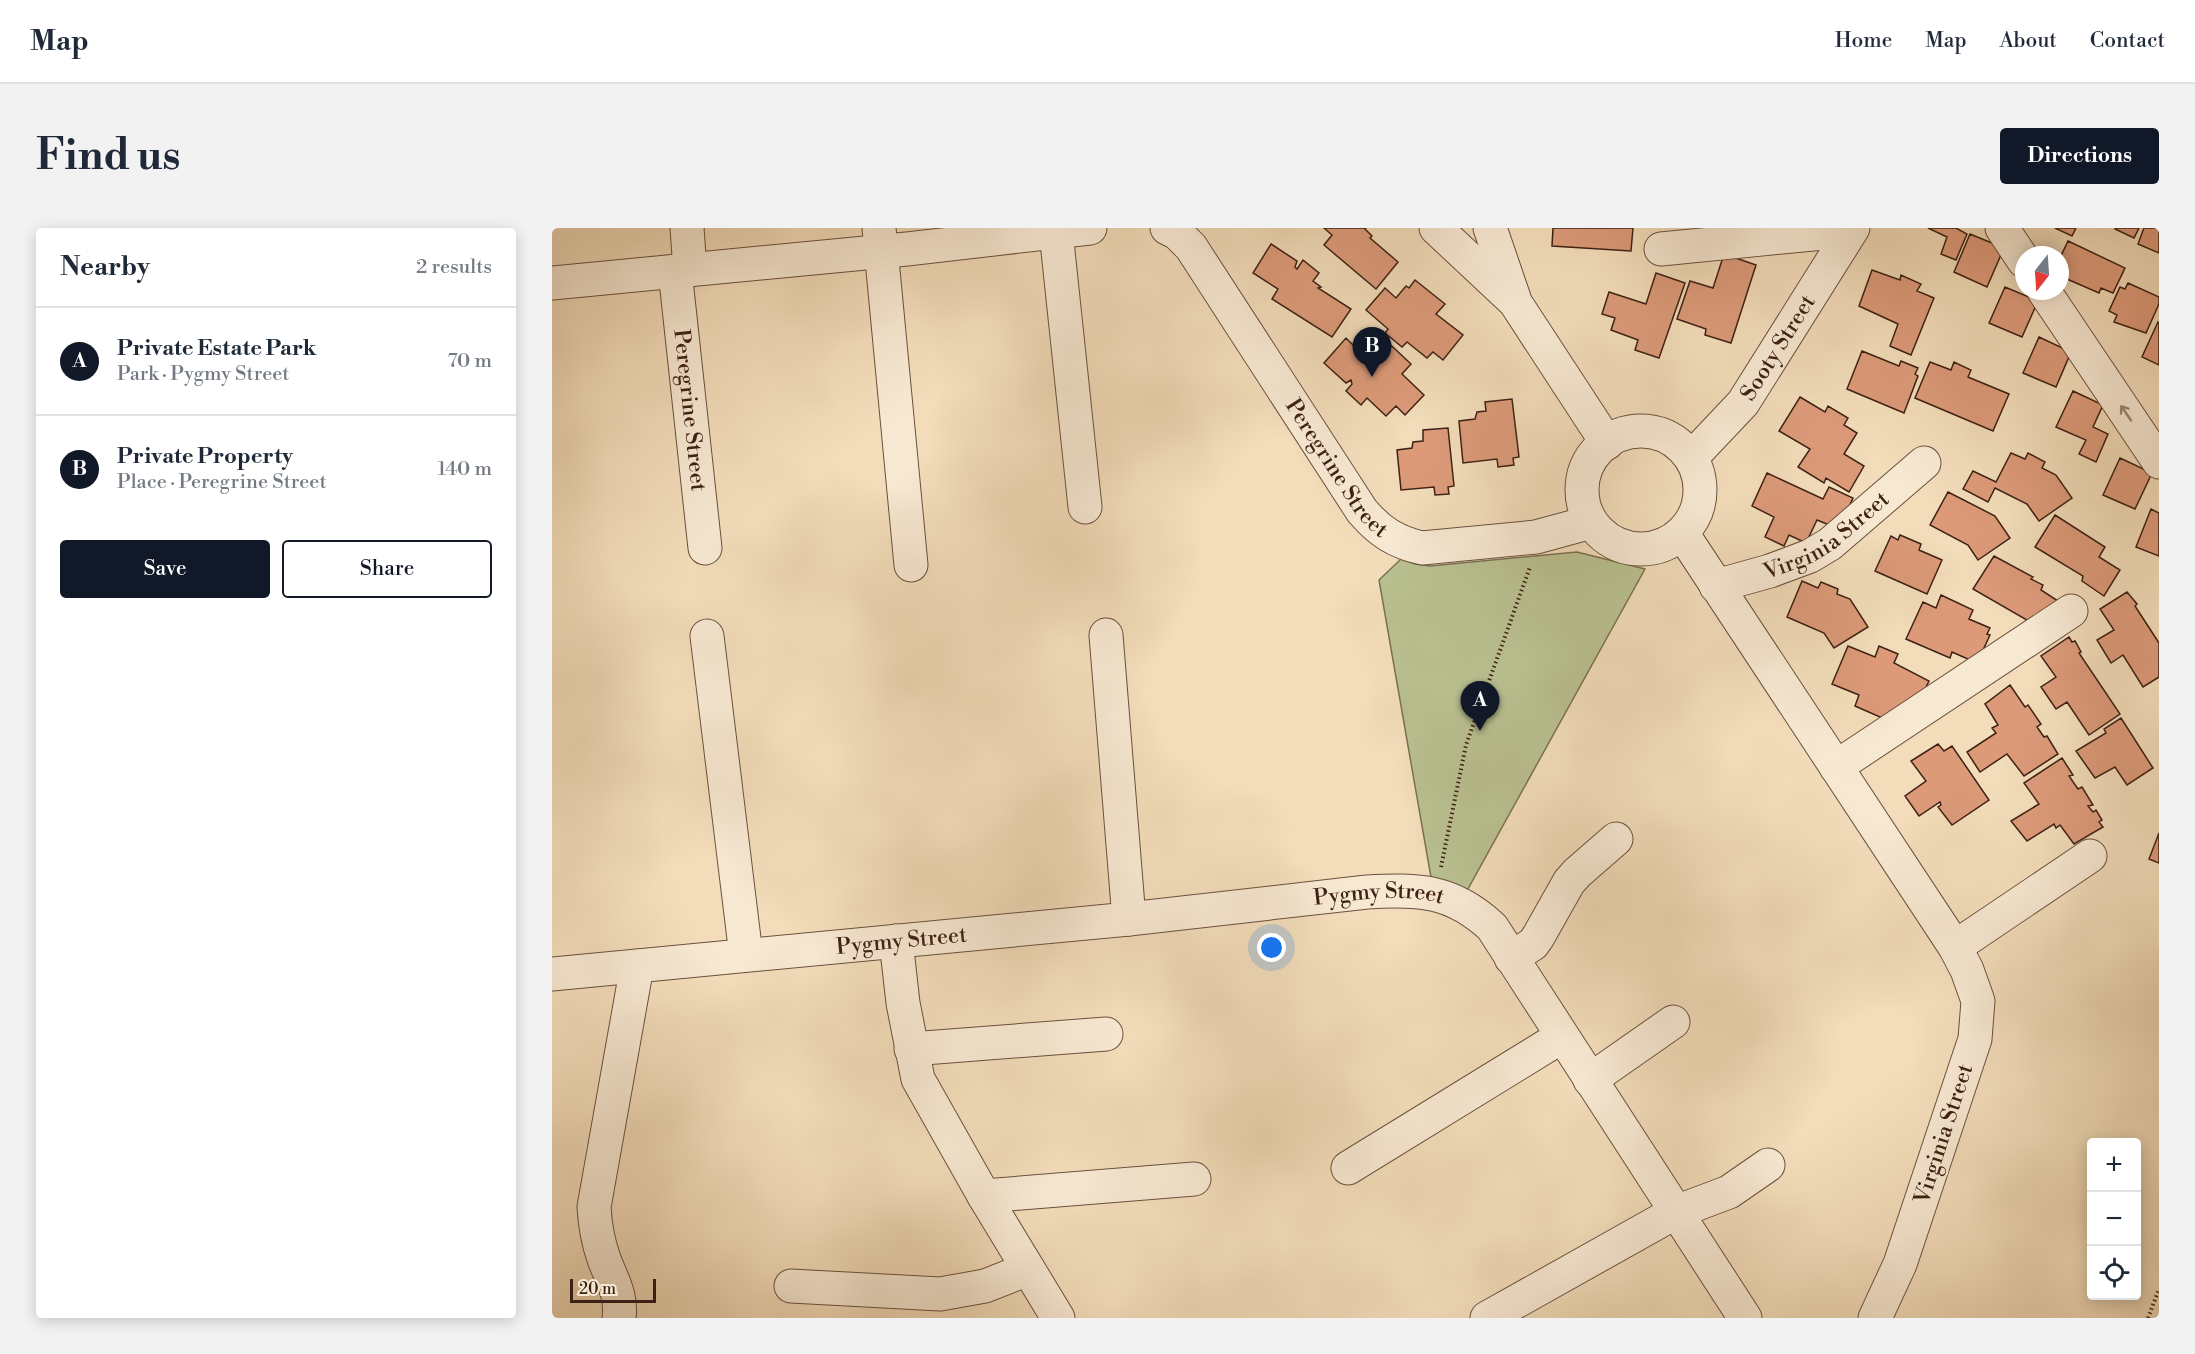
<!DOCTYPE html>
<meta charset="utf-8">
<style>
:root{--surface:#fff;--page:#f2f2f3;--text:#1f2937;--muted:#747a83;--line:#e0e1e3;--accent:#111827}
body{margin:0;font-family:"Libre Bodoni",serif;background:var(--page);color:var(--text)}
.controls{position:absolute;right:18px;bottom:18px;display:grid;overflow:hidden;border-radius:6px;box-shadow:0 3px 15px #0003}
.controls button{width:54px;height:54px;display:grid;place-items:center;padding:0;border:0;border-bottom:2px solid var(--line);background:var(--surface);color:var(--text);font:30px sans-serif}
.compass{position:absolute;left:1463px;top:18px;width:54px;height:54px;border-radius:50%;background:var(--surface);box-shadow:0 3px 15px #0003;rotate:197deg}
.scale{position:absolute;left:18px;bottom:15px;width:86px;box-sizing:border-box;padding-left:6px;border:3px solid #3e2115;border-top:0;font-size:16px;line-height:21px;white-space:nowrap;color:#3e2115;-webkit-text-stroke:4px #f7e8d2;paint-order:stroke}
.you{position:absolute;left:720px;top:720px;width:21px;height:21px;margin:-15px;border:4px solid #fff;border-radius:50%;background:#1a73e8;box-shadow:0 0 0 9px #1a73e833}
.badge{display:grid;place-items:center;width:39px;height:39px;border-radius:50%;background:var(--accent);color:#fff;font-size:20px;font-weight:700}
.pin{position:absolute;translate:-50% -50px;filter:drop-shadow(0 2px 3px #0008)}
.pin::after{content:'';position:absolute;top:32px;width:21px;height:18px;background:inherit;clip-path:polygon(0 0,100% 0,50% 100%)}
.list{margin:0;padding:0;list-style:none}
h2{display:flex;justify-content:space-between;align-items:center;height:78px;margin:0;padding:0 24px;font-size:26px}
h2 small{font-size:20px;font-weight:400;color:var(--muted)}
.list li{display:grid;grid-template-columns:39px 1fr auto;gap:18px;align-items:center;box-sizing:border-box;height:108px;padding:0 24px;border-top:2px solid var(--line)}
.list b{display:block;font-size:22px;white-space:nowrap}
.list p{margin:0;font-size:20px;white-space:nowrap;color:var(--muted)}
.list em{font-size:20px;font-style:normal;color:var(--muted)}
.actions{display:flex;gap:12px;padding:18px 24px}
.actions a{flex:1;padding:14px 0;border:2px solid var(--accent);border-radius:6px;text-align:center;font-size:21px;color:var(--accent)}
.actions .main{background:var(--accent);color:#fff}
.icon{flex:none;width:33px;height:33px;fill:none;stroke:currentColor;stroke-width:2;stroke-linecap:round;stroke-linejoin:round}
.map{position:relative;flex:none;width:1607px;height:1090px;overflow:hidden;border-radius:6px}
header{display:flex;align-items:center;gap:36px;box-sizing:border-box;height:84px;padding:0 30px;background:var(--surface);border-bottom:2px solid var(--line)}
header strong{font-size:28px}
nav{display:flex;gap:33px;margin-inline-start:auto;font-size:21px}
.intro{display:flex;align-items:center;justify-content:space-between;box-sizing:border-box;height:144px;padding:0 36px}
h1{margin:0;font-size:42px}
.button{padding:15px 27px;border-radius:6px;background:var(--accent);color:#fff;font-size:21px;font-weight:700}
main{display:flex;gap:36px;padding:0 36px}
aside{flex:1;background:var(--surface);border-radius:6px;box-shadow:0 3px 15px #0003}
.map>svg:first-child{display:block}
.green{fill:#b9c090;stroke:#7c7052;stroke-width:1.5}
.building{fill:#dc9a79;stroke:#3e2115;stroke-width:1.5}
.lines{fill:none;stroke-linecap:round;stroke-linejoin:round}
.minor-casing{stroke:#6b503e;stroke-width:35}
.path{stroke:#3e2115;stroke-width:4;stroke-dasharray:1.5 3;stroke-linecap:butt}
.minor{stroke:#f7e8d2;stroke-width:33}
.oneway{stroke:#9a8474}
.labels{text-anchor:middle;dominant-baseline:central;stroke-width:4.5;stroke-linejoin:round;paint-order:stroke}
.street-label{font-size:22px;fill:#3e2115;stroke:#f7e8d2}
</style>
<header>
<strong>Map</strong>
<nav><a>Home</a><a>Map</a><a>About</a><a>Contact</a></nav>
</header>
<div class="intro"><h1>Find us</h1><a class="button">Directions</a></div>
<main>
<aside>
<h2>Nearby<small>2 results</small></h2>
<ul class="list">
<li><span class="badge">A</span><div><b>Private Estate Park</b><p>Park · Pygmy Street</p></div><em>70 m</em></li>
<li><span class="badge">B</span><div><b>Private Property</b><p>Place · Peregrine Street</p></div><em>140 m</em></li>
</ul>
<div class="actions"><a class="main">Save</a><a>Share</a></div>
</aside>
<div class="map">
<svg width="1607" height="1090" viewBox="0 0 1607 1090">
<rect width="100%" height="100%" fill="#f2dcb9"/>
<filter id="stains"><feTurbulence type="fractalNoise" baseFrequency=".00333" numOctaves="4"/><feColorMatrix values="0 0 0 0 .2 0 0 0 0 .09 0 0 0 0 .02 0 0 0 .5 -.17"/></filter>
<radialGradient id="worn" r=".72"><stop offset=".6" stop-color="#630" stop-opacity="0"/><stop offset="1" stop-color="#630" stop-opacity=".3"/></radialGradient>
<!-- green -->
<path class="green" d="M1025,324L1093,341L912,668L880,655L827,352L849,331L863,336L878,338Z"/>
<!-- building -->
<path class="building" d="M772,0H814L813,1L820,8L818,10L846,34L824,61L772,17L780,7Z
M1001,0H1081L1079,23L1000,18Z
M1376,0H1404L1415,6L1404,32L1389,26L1395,9Z
M1503,0H1524L1520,8Z
M1564,0H1587L1582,10L1563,1Z
M1592,0H1607V25L1586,16Z
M1418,6L1452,20L1435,59L1402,44Z
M1516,13L1573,40L1561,65L1549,60L1547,65L1508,48V30Z
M719,16L745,33L743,39L745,41L751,32L767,45L761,53L769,59L766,60L799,81L780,109L720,71L726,61L701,45Z
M1172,26L1204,37L1179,115L1153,107L1154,101L1125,91L1138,53L1161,60Z
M1320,42L1348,52L1349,47L1369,56L1365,63L1382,70L1359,127L1338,118L1346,96L1307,78Z
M1104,45L1133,55L1107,130L1083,122L1086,112L1059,102L1063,90L1050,86L1057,64L1094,76Z
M863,52L893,76L884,86L911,107L891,132L881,124L875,130L855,114L850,119L833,105L836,101L814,82L833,60L844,70L854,58L857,60Z
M1576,55L1607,69V76L1594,105L1562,94L1565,87L1557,83L1568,59L1573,61Z
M1453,59L1486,73L1470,109L1437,95Z
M1606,94L1607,95V137L1590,129Z
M828,107L859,136L850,146L872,167L853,187L844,178L834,188L815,170L809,177L794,163L800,156L799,152L794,155L772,135L794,110L806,122L816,110L821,115Z
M1487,109L1519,124L1504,159L1471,145Z
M1310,123L1347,138L1349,133L1366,140L1363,146L1366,148L1352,185L1295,161Z
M1378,134L1399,142L1402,134L1419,142L1416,149L1457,166L1441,203L1363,170Z
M1521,163L1551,177L1541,199L1556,206L1544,234L1527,226L1534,212L1504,199Z
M1248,169L1273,184L1276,178L1296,190L1292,197L1305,205L1292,226L1312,238L1297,264L1274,250L1272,255L1246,239L1258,221L1227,203Z
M960,171L967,229L961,230L962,237L946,239L945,231L911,235L907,193L923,191L925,184L934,183L933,174Z
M896,200L902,258L896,259L897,266L883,267L882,259L849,262L845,222L860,220L861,214L871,213V202Z
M1459,225L1473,231L1476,225L1493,234L1490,240L1504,247L1520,270L1487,293L1475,276L1443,260L1436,274L1411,261L1421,243L1444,254Z
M1568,230L1600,245L1583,281L1551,267Z
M1215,245L1271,271L1277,259L1301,270L1287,301L1265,292L1254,315L1237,307L1232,318L1213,309L1222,289L1200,278Z
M1396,264L1443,288L1458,310L1426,332L1416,317L1378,297Z
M1599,281L1607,285V328L1584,319Z
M1503,287L1553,319L1547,329L1568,342L1552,368L1530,353L1531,348L1483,319Z
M1348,307L1369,316L1367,322L1390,332L1375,366L1323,343L1339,308L1346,312Z
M1442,328L1481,349L1479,351L1491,357L1489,362L1509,375L1487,399L1421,361Z
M1250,353L1266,360L1269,354L1286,361L1285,366L1298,371L1316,399L1282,420L1272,405L1235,389Z
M1575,364L1585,376L1583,378L1607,415V449L1591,459L1571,427L1559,435L1545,412L1562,402L1548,381Z
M1389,367L1421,382L1417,391L1438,400L1435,406L1438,407L1425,435L1400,424L1398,430L1354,411L1371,374L1384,380Z
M1517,409L1520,414L1523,413L1529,424L1527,425L1568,486L1537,507L1515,474L1504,481L1489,459L1504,449L1489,428Z
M1296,418L1323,429L1327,418L1346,426L1342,435L1377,453L1366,476L1337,493L1303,478L1307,467L1280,456Z
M1458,457L1473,479L1476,477L1489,496L1485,499L1492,509L1495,508L1506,526L1472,548L1455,526L1428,544L1415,524L1444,505L1440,500L1446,497L1433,476Z
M1569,490L1601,540L1575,557L1563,539L1543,550L1524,523L1554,505L1552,501Z
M1386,516L1392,523L1400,518L1437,572L1400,597L1386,579L1389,577L1388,574L1367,588L1353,568L1374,553L1359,533Z
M1510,530L1521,547L1517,548L1526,561L1530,559L1541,577L1536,578L1541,584L1544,582L1550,592L1547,594L1551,599L1522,616L1508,597L1504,600L1502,596L1475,613L1459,593L1487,576L1472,555Z
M1607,605V635L1597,631Z"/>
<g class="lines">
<defs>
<g id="minor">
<path d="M135,0L138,42"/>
<path d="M327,0L359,337"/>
<path id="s1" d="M615,0L625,5L639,19L810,283C827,303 843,314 870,320L984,309L1039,294"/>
<path d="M884,0L963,74L1055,215"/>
<path d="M938,0L962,70"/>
<path d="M1450,0L1472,33"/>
<path d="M504,4L533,279"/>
<path d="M1109,21L1271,5"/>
<path id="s2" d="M123,43L153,320"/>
<path d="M0,55L355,21L538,0"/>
<path d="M1492,63L1607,234"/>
<circle cx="1089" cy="262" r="59"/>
<path id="s3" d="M1139,230L1191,175L1301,0"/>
<path d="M1130,305L1403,719L1415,742L1426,773L1423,811L1348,1036L1323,1090"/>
<path id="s4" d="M1164,358L1218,343L1258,328L1278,316L1372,235"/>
<path d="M554,407L577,691"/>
<path d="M155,408L194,727"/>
<path d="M1284,539L1519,383"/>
<path d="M344,713L351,775L366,851L432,968L506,1090"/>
<path d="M1403,719L1538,628"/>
<path d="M959,730L981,716L986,709L1017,654L1025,645L1064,611"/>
<path id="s5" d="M0,746L577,691L815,664C867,661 900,662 940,699L1193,1090"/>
<path d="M359,821L554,806"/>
<path d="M1038,852L1121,794"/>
<path d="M796,940L1009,809"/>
<path d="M432,968L642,951"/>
<path d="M239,1058L388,1066L433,1058L476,1041"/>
<path d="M67,1090C70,1066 60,1053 52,1031C46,1014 43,997 42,979L85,738"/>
<path d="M935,1090L1124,984L1177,964L1216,937"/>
</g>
</defs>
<!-- minor casing -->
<use href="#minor" class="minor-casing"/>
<!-- path -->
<path class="path" d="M889,639L914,517L978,339
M1596,1090L1607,1061"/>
<!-- minor -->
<use href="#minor" class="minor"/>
</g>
<!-- one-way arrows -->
<defs><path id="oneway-shaft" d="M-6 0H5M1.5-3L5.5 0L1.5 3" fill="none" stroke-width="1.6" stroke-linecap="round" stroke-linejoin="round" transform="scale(1.5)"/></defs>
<use class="oneway" href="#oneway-shaft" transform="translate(1574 185) rotate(-124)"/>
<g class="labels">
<!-- street labels -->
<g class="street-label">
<text stroke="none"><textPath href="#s3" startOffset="141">Sooty Street</textPath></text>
<text stroke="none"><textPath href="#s2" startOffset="140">Peregrine Street</textPath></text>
<text stroke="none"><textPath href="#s1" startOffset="296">Peregrine Street</textPath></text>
<text stroke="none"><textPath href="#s4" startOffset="123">Virginia Street</textPath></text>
<text stroke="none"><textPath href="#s5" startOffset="831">Pygmy Street</textPath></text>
<text stroke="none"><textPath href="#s5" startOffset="351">Pygmy Street</textPath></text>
<text transform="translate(1392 906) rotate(-72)">Virginia Street</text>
</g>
</g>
<rect width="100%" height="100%" filter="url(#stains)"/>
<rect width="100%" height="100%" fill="url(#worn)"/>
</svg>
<div class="controls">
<button>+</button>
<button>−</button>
<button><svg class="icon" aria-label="locate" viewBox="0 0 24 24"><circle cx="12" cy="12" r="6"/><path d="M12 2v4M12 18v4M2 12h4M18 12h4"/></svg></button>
</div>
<svg class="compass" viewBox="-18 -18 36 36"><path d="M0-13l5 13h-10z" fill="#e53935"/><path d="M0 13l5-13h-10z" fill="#747a83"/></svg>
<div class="scale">20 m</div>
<div class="you"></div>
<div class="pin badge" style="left:928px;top:503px">A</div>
<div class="pin badge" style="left:820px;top:149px">B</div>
</div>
</main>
